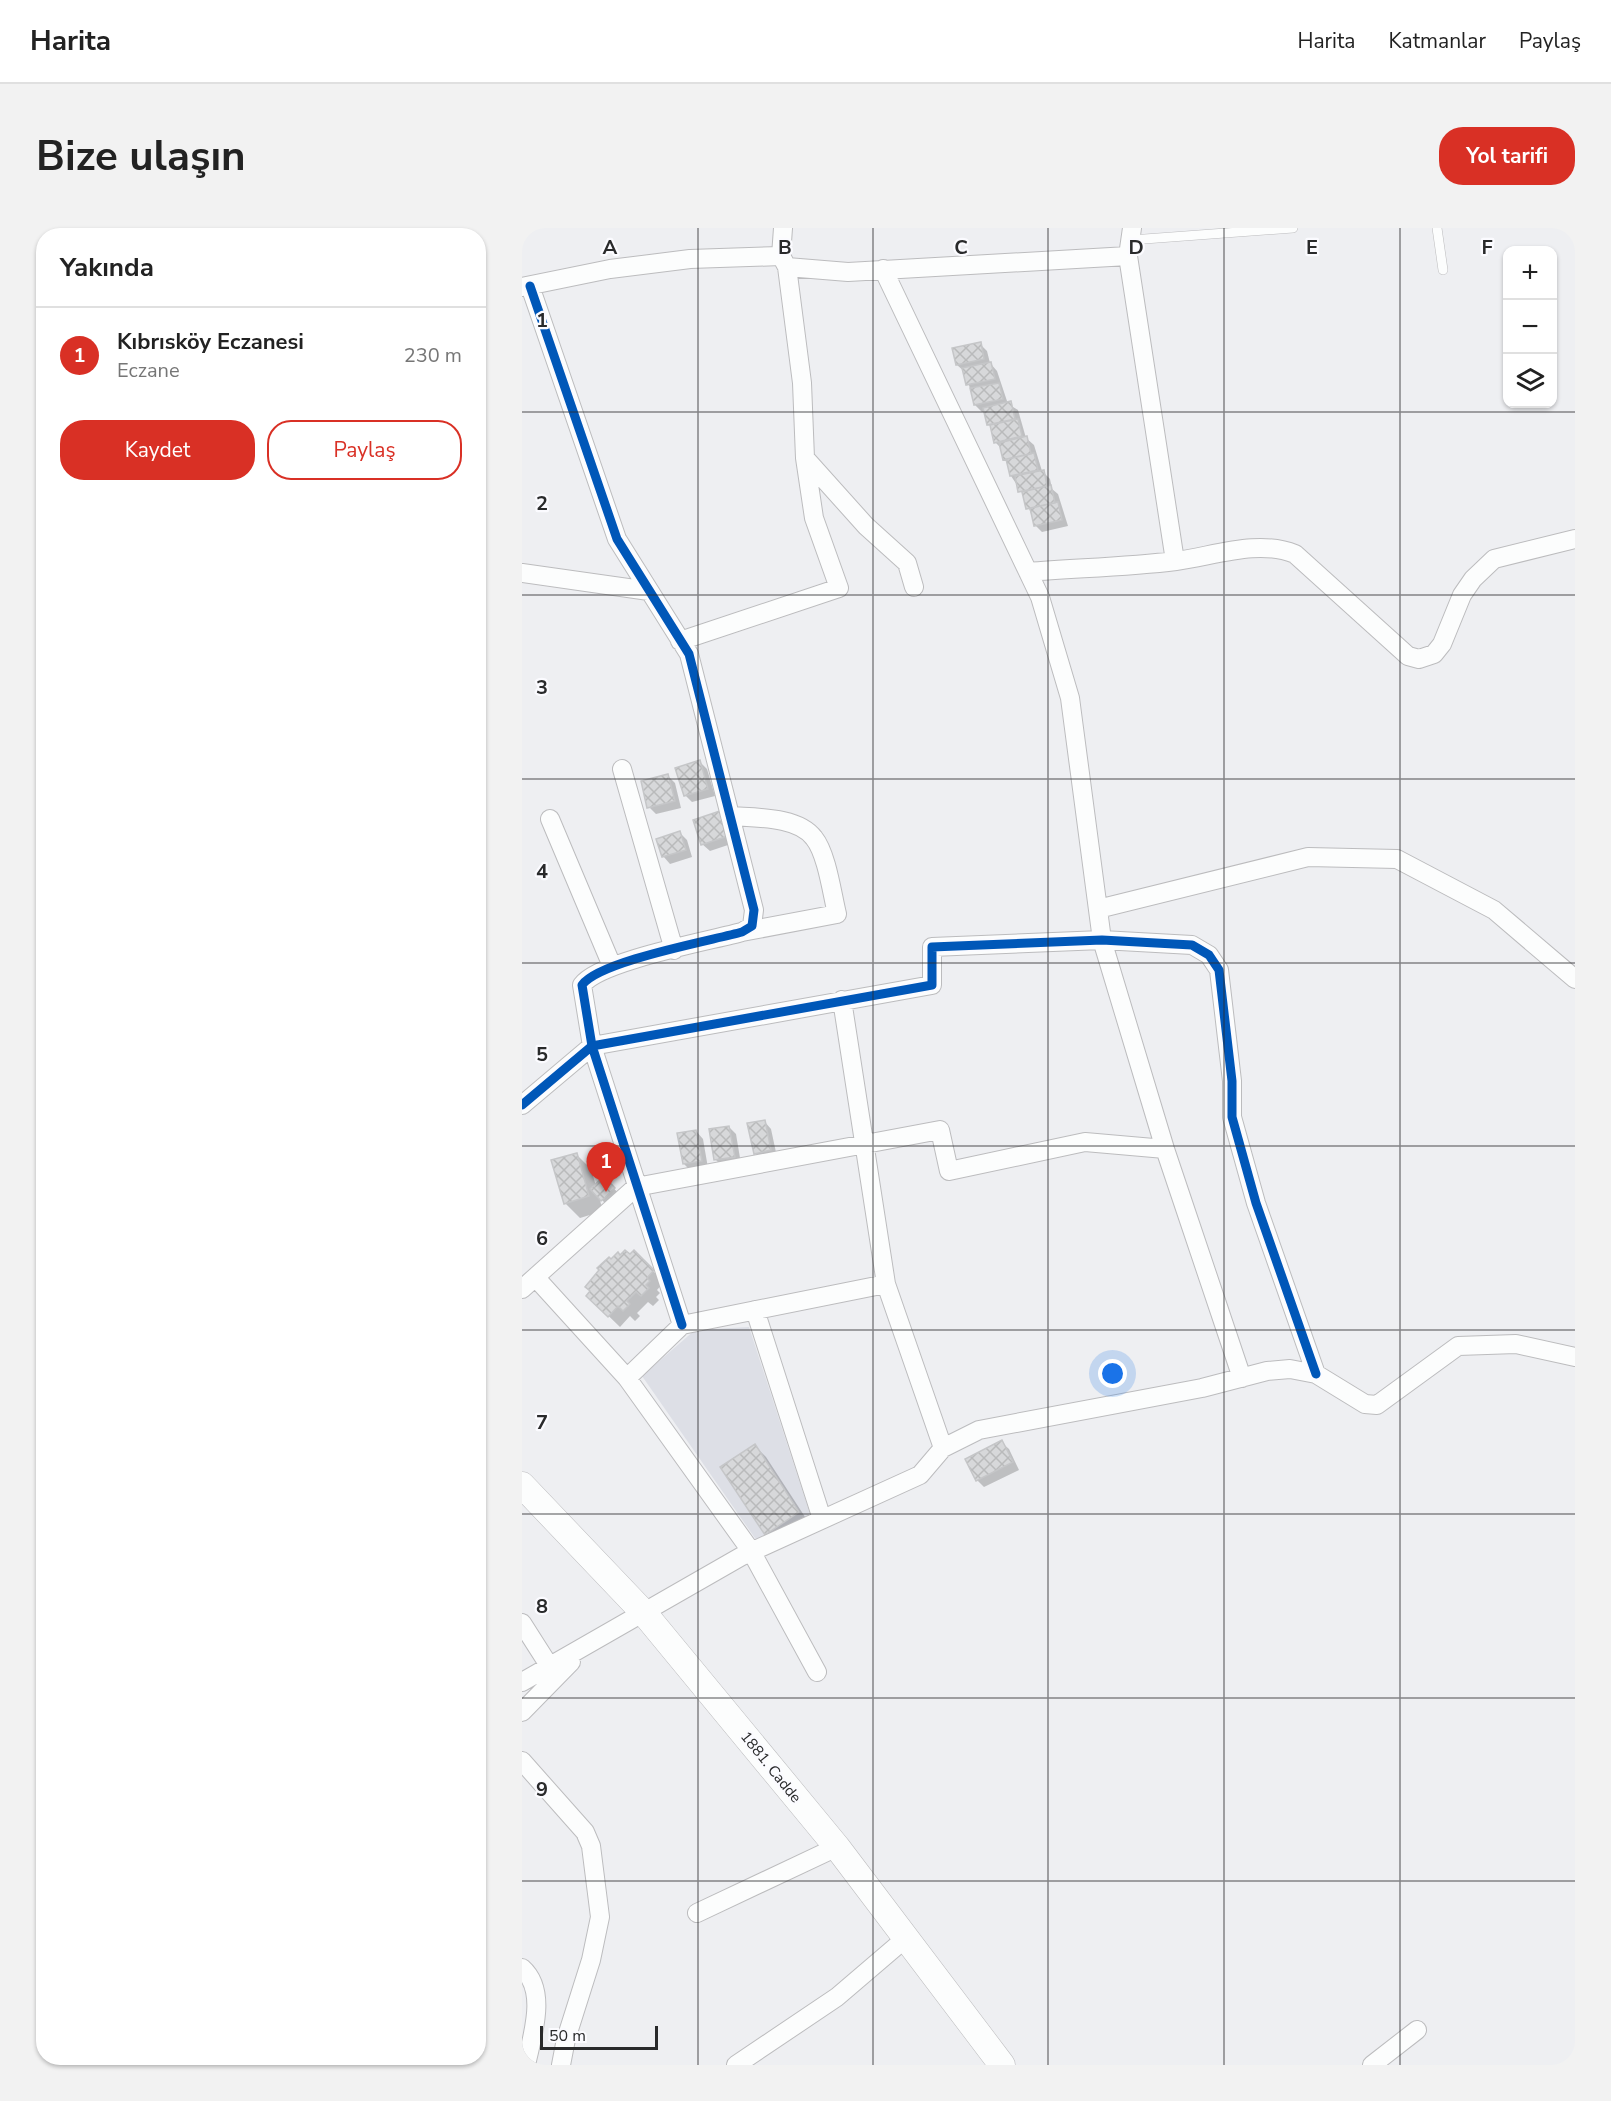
<!DOCTYPE html>
<html lang="tr">
<meta charset="utf-8">
<style>
:root{--surface:#fff;--page:#f2f2f2;--text:#222;--muted:#767676;--line:#e0e0e0;--accent:#d93025}
body{margin:0;font-family:"Nunito Sans",sans-serif;background:var(--page);color:var(--text)}
.controls{position:absolute;right:18px;top:18px;display:grid;overflow:hidden;border-radius:12px;box-shadow:0 2px 4px #0004}
.controls button{width:54px;height:54px;display:grid;place-items:center;padding:0;border:0;border-bottom:2px solid var(--line);background:var(--surface);color:var(--text);font:30px sans-serif}
.scale{position:absolute;left:18px;bottom:15px;width:118px;box-sizing:border-box;padding-left:6px;border:3px solid #292a2b;border-top:0;font-size:16px;line-height:21px;white-space:nowrap;color:#292a2b;-webkit-text-stroke:4px #fbfbff;paint-order:stroke}
.you{position:absolute;left:591px;top:1146px;width:21px;height:21px;margin:-15px;border:4px solid #fff;border-radius:50%;background:#1a73e8;box-shadow:0 0 0 9px #1a73e833}
.badge{display:grid;place-items:center;width:39px;height:39px;border-radius:50%;background:var(--accent);color:#fff;font-size:20px;font-weight:700}
.pin{position:absolute;translate:-50% -50px;filter:drop-shadow(0 2px 3px #0008)}
.pin::after{content:'';position:absolute;top:32px;width:21px;height:18px;background:inherit;clip-path:polygon(0 0,100% 0,50% 100%)}
.list{margin:0;padding:0;list-style:none}
h2{display:flex;justify-content:space-between;align-items:center;height:78px;margin:0;padding:0 24px;font-size:26px}
h2 small{font-size:20px;font-weight:400;color:var(--muted)}
.list li{display:grid;grid-template-columns:39px 1fr auto;gap:18px;align-items:center;box-sizing:border-box;height:96px;padding:0 24px;border-top:2px solid var(--line)}
.list b{display:block;font-size:22px;white-space:nowrap}
.list p{margin:0;font-size:20px;white-space:nowrap;color:var(--muted)}
.list em{font-size:20px;font-style:normal;color:var(--muted)}
.actions{display:flex;gap:12px;padding:18px 24px}
.actions a{flex:1;padding:14px 0;border:2px solid var(--accent);border-radius:24px;text-align:center;font-size:21px;color:var(--accent)}
.actions .main{background:var(--accent);color:#fff}
.icon{flex:none;width:33px;height:33px;fill:none;stroke:currentColor;stroke-width:2;stroke-linecap:round;stroke-linejoin:round}
.map{position:relative;flex:none;width:1053px;height:1837px;overflow:hidden;border-radius:24px}
header{display:flex;align-items:center;gap:36px;box-sizing:border-box;height:84px;padding:0 30px;background:var(--surface);border-bottom:2px solid var(--line)}
header strong{font-size:28px}
nav{display:flex;gap:33px;margin-inline-start:auto;font-size:21px}
.intro{display:flex;align-items:center;justify-content:space-between;box-sizing:border-box;height:144px;padding:0 36px}
h1{margin:0;font-size:42px}
.button{padding:15px 27px;border-radius:24px;background:var(--accent);color:#fff;font-size:21px;font-weight:700}
main{display:flex;gap:36px;padding:0 36px}
aside{flex:1;background:var(--surface);border-radius:24px;box-shadow:0 2px 4px #0004}
.map>svg:first-child{display:block}
.built{fill:#dddfe6}
.shadow{fill:#0003}
.building{fill:url(#building-cross-hatch);stroke:#c5c6c8;stroke-width:1.5}
.lines{fill:none;stroke-linecap:round;stroke-linejoin:round}
.lane-casing{stroke:#bcbcbe;stroke-width:10}
.street-casing{stroke:#bcbcbe;stroke-width:20}
.secondary-casing{stroke:#bcbcbe;stroke-width:27}
.lane{stroke:#fcfdfd;stroke-width:9}
.street{stroke:#fcfdfd;stroke-width:18}
.secondary{stroke:#fcfdfd;stroke-width:26}
.cycleway-casing{stroke:#fbfbff;stroke-width:13}
.cycleway{stroke:#0057b8;stroke-width:9}
.grid{fill:none;stroke:#292a2b;stroke-width:1.5;stroke-opacity:0.55}
.labels{text-anchor:middle;dominant-baseline:central;stroke-width:4.5;stroke-linejoin:round;paint-order:stroke}
.street-label{font-size:15px;fill:#292a2b;stroke:#fbfbff}
.grid-label{font-size:20px;text-anchor:middle;font-weight:bold;fill:#292a2b;stroke:#fbfbff;stroke-width:4.5;stroke-linejoin:round;paint-order:stroke}
</style>
<header>
<strong>Harita</strong>
<nav><a>Harita</a><a>Katmanlar</a><a>Paylaş</a></nav>
</header>
<div class="intro"><h1>Bize ulaşın</h1><a class="button">Yol tarifi</a></div>
<main>
<aside>
<h2>Yakında<small></small></h2>
<ul class="list">
<li><span class="badge">1</span><div><b>Kıbrısköy Eczanesi</b><p>Eczane</p></div><em>230 m</em></li>
</ul>
<div class="actions"><a class="main">Kaydet</a><a>Paylaş</a></div>
</aside>
<div class="map">
<svg width="1053" height="1837" viewBox="0 0 1053 1837">
<defs>
<pattern id="building-cross-hatch" width="8" height="8" patternUnits="userSpaceOnUse" patternTransform="scale(1.5)"><rect width="8" height="8" fill="#d7d8da"/><path d="M0 0l8 8M0 8l8-8" fill="none" stroke="#b9babb"/></pattern>
</defs>
<rect width="100%" height="100%" fill="#eeeff2"/>
<!-- built -->
<path class="built" d="M227,1099L288,1286L235,1313L120,1148L173,1102Z"/>
<!-- shadow -->
<path class="shadow" d="M458,116L465,123L468,135L475,143L486,176L496,182L504,210L512,217L520,243L528,251L530,261L536,266L546,298L520,304L513,297L503,269L489,248L480,221L473,214L464,183L460,184L453,177L443,144L435,137Z
M178,534L185,541L193,568L170,574L163,567Z
M146,548L153,555L159,580L134,586L127,579Z
M197,585L212,615L188,623L180,616Z
M158,605L165,612L170,629L148,636L141,628Z
M242,893L249,901L255,929L240,932L233,925Z
M207,899L214,906L219,936L201,939L194,932Z
M174,903L181,911L186,940L169,943L162,936Z
M54,926L69,941L74,958L82,950L99,968L87,979L77,969L81,983L58,990L43,975Z
M112,1024L142,1054L135,1062L138,1065L134,1069L137,1072L131,1078L126,1074L115,1085L118,1088L113,1093L108,1088L98,1099L66,1068L89,1033L108,1028Z
M479,1214L487,1221L497,1242L462,1259L455,1252Z
M233,1218L244,1229L287,1295L255,1317L244,1306Z"/>
<!-- building -->
<path class="building" d="M459,114L462,131L434,137L430,120Z
M469,134L473,151L444,157L440,140Z
M477,155L481,171L452,177L448,160Z
M489,173L493,191L465,197L461,180Z
M496,191L500,208L472,215L468,197Z
M505,208L509,226L481,232L477,215Z
M512,225L516,242L488,248L484,231Z
M522,242L525,258L496,264L493,248Z
M529,257L533,275L504,281L500,264Z
M536,274L540,292L512,298L508,280Z
M178,532L186,561L162,568L153,540Z
M146,546L153,573L125,580L119,553Z
M198,583L206,608L179,617L171,592Z
M158,603L164,622L140,629L134,611Z
M243,892L249,922L232,926L225,895Z
M207,898L213,929L192,932L187,901Z
M174,902L180,933L161,936L155,905Z
M55,925L67,968L42,976L29,932Z
M82,948L93,960L79,973L68,961Z
M103,1022L108,1026L112,1022L132,1042L125,1050L128,1053L124,1057L127,1060L119,1068L114,1064L105,1073L108,1076L101,1083L96,1078L86,1089L64,1068L68,1063L63,1059L77,1042L75,1040L87,1029L89,1031L96,1024L98,1027Z
M480,1212L491,1234L454,1253L443,1231Z
M233,1216L277,1284L243,1307L198,1239Z"/>
<g class="lines">
<defs>
<path id="lane" d="M915,0L921,42
M609,12L771,0"/>
<path id="street" d="M610,0L606,28L653,333
M259,28L261,0
M361,41L518,369L548,470L580,712L643,921L720,1150
M8,58L95,311L167,426L232,682L230,698L220,704C187,713 77,733 60,757L70,818L160,1097
M0,59L88,41L168,31L259,28L265,39L326,44L606,28
M283,230L344,298L385,335L392,359
M506,344C555,340 605,339 654,333C692,328 736,311 773,326L886,428L897,431L912,426L920,416L940,367L951,351L972,331L1053,311
M0,345L127,363
M158,413L317,360L292,290L283,230L280,155L265,39
M100,541L152,722
M208,588C233,590 276,588 292,610C305,626 310,666 315,686L220,704
M28,591L90,738
M576,681L786,629L875,631L972,682L1053,751
M320,772L364,1056L421,1220
M0,877L70,818L410,757V719L580,712L670,717L687,727L697,742L710,853V889L734,975L794,1146
M14,1050L105,1150L229,1323L295,1444
M0,1061L114,959L418,902L427,943L563,914L643,921
M233,1082L300,1291
M105,1150L160,1097L364,1056
M0,1395L28,1439
M0,1454L220,1328L398,1247L421,1220L457,1202L680,1160L745,1143L768,1141L794,1146L843,1176L855,1177L936,1118L994,1116L1053,1129
M0,1484L49,1434
M0,1533L63,1604L69,1618L78,1689L69,1732L44,1811L39,1837
M175,1685L315,1619
M0,1740C26,1763 10,1808 4,1837
M214,1837L315,1769L384,1710
M850,1837L895,1802"/>
<path id="secondary" d="M0,1257L122,1385L315,1619L480,1837"/>
</defs>
<!-- lane casing -->
<use href="#lane" class="lane-casing"/>
<!-- street casing -->
<use href="#street" class="street-casing"/>
<!-- secondary casing -->
<use href="#secondary" class="secondary-casing"/>
<!-- lane -->
<use href="#lane" class="lane"/>
<!-- street -->
<use href="#street" class="street"/>
<!-- secondary -->
<use href="#secondary" class="secondary"/>
<defs>
<path id="cycleway" d="M8,58L95,311L167,426L232,682L230,698L220,704C187,713 77,733 60,757L70,818L160,1097
M0,877L70,818L410,757V719L580,712L670,717L687,727L697,742L710,853V889L734,975L794,1146"/>
</defs>
<!-- cycleway casing -->
<use href="#cycleway" class="cycleway-casing"/>
<!-- cycleway -->
<use href="#cycleway" class="cycleway"/>
</g>
<!-- grid -->
<path class="grid" d="M176,0V1837M351,0V1837M526,0V1837M702,0V1837M878,0V1837M0,184H1053M0,367H1053M0,551H1053M0,735H1053M0,918H1053M0,1102H1053M0,1286H1053M0,1470H1053M0,1653H1053"/>
<g class="labels">
<!-- street labels -->
<g class="street-label">
<text transform="translate(249 1539) rotate(51)">1881. Cadde</text>
</g>
</g>
<g class="grid-label">
<text x="88" y="26">A</text>
<text x="263" y="26">B</text>
<text x="439" y="26">C</text>
<text x="614" y="26">D</text>
<text x="790" y="26">E</text>
<text x="965" y="26">F</text>
<text x="20" y="99">1</text>
<text x="20" y="282">2</text>
<text x="20" y="466">3</text>
<text x="20" y="650">4</text>
<text x="20" y="833">5</text>
<text x="20" y="1017">6</text>
<text x="20" y="1201">7</text>
<text x="20" y="1385">8</text>
<text x="20" y="1568">9</text>
</g>
</svg>
<div class="controls">
<button>+</button>
<button>−</button>
<button><svg class="icon" aria-label="layers" viewBox="0 0 24 24"><path d="M12 4l9 5-9 5-9-5zM3 14l9 5 9-5"/></svg></button>
</div>
<div class="scale">50 m</div>
<div class="you"></div>
<div class="pin badge" style="left:84px;top:964px">1</div>
</div>
</main>
